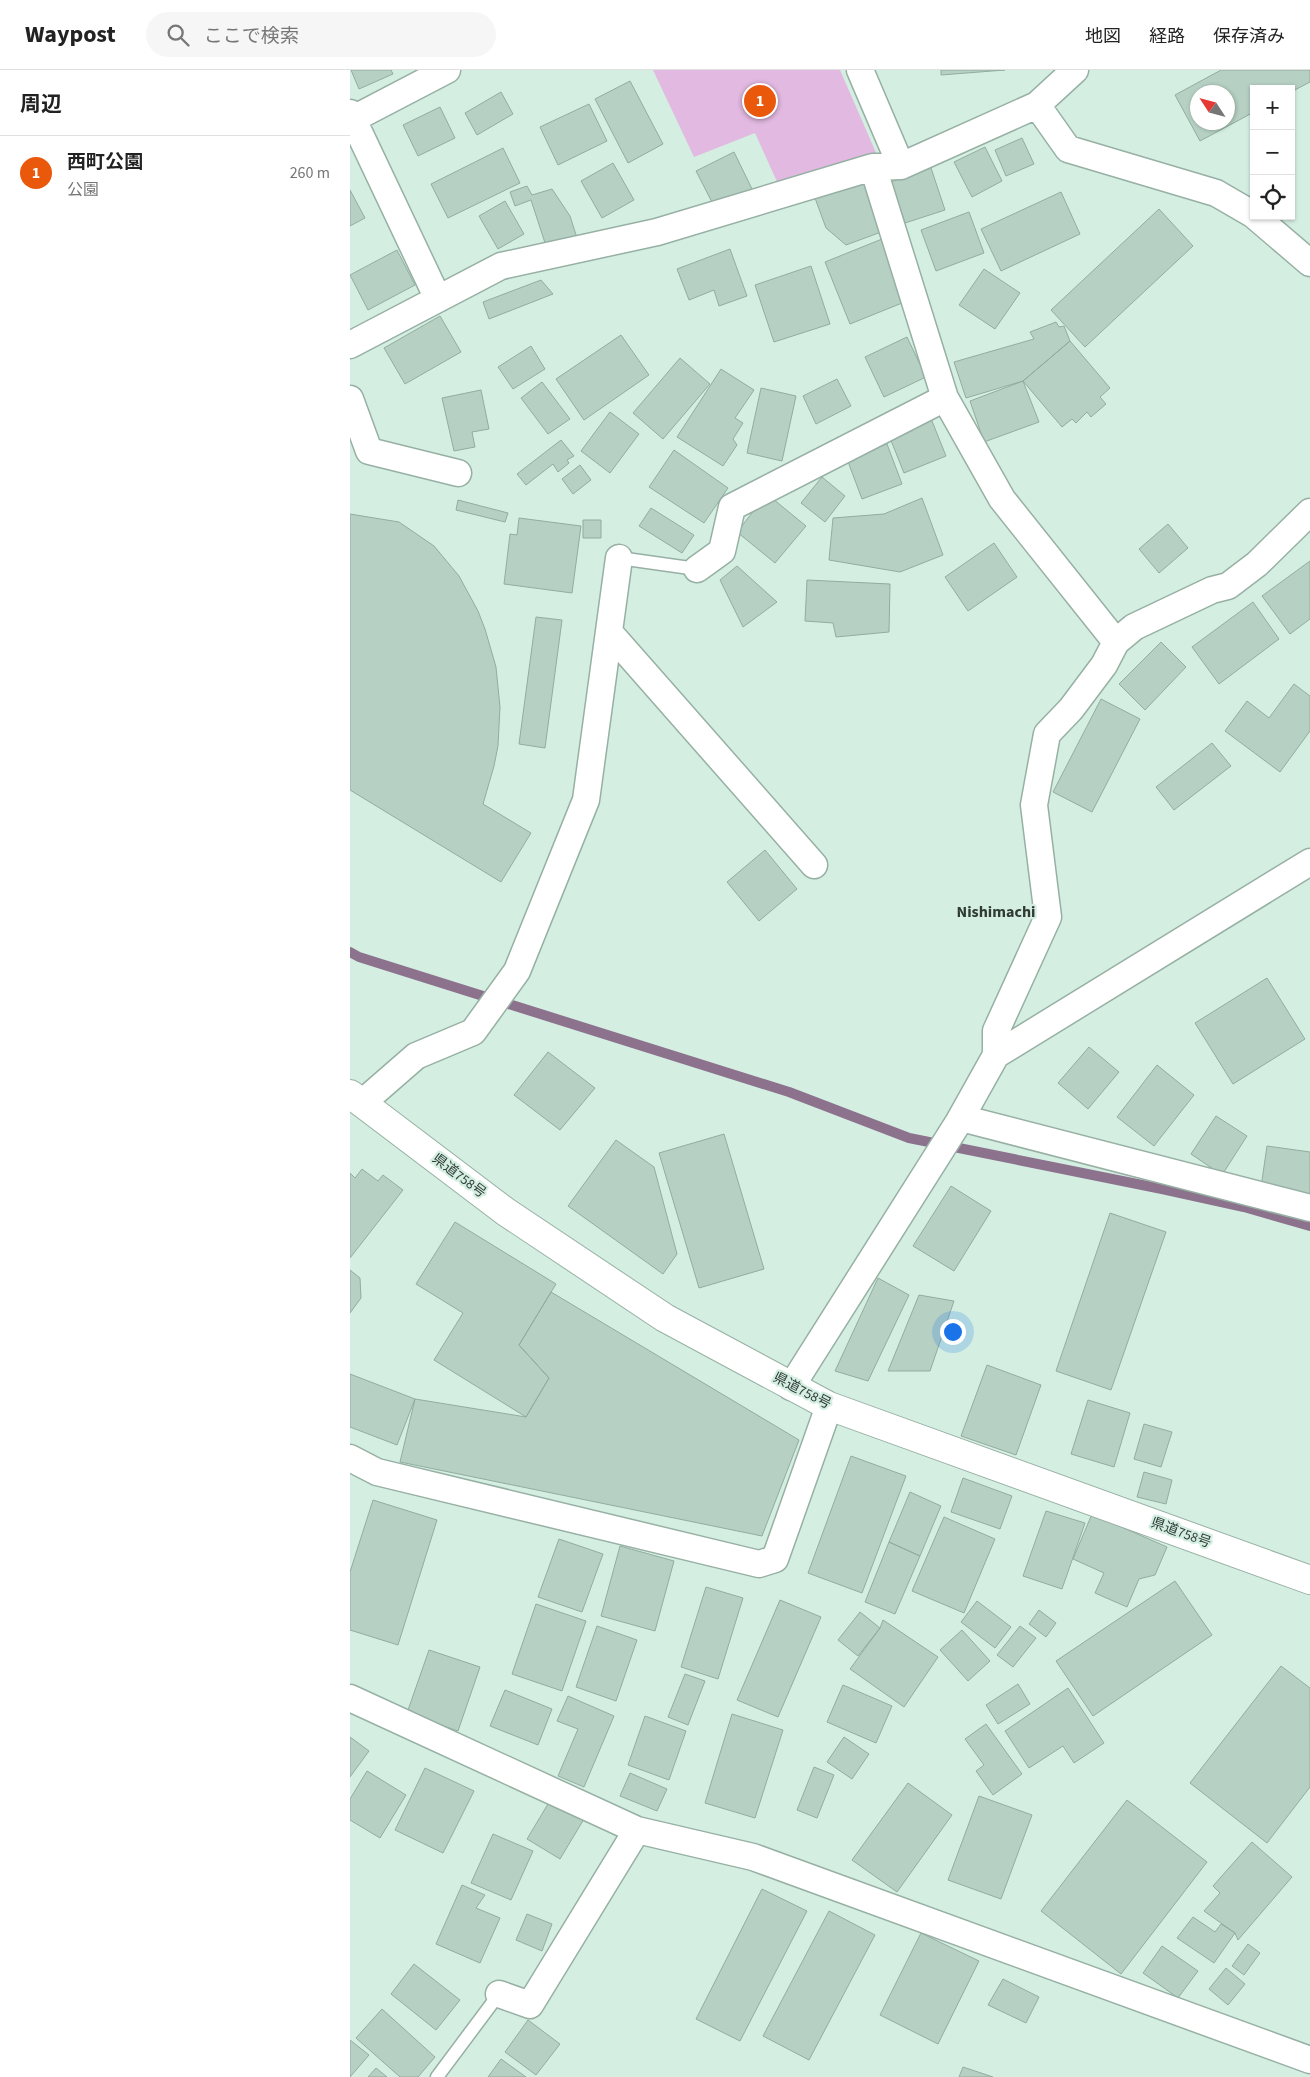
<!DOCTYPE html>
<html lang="ja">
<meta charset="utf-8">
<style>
:root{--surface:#fff;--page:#f6f6f6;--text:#222;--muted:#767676;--line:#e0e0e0;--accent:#ea580c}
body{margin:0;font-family:"Source Sans 3","Noto Sans JP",sans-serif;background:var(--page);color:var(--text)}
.controls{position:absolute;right:15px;top:15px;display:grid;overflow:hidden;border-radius:0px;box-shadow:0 1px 4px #0004}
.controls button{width:45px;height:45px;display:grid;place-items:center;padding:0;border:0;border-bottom:1px solid var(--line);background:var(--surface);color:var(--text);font:25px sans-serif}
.compass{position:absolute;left:840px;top:15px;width:45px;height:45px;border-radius:50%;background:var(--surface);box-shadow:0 1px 4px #0004;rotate:306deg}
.you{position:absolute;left:602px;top:1261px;width:18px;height:18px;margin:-12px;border:4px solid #fff;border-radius:50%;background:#1a73e8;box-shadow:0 0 0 8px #1a73e833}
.badge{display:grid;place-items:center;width:32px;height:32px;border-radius:50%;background:var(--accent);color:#fff;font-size:16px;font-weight:700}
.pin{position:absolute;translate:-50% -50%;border:2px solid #fff;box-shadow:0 1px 5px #0006}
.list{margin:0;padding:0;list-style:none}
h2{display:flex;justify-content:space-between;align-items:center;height:65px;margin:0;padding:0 20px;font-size:21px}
h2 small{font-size:16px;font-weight:400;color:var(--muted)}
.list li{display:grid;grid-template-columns:32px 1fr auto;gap:15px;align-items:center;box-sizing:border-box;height:75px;padding:0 20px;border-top:1px solid var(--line)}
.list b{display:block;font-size:19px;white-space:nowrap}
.list p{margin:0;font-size:16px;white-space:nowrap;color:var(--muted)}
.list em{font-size:16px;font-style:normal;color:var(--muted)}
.icon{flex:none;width:28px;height:28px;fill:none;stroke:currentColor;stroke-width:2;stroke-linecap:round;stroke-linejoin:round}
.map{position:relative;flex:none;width:960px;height:2007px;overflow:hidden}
header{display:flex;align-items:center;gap:30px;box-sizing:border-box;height:70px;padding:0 25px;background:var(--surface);border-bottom:1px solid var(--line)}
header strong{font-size:24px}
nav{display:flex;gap:28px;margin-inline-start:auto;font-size:18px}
.search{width:350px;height:45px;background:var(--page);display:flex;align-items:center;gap:12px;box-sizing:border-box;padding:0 18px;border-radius:28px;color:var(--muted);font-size:19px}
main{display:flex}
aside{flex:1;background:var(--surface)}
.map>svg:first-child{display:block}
.green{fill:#e2b9e1}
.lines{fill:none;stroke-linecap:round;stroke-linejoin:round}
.stream{stroke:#8c728d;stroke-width:10}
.building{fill:#b6d0c3;stroke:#93aca0;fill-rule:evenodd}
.service-casing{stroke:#97b0a4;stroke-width:15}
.minor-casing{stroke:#97b0a4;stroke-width:29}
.secondary-casing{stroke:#97b0a4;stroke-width:30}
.service{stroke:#fff;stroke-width:12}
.minor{stroke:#fff;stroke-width:26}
.secondary{stroke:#fff;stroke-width:28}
.labels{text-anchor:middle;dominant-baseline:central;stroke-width:4.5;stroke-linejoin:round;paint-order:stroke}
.street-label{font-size:14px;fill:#303b36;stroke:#d4efe2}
.quarter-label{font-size:16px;font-weight:bold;fill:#303b36;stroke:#d4efe2}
</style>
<header>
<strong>Waypost</strong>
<div class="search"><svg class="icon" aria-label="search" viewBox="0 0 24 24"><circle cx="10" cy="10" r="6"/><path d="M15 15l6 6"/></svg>ここで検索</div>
<nav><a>地図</a><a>経路</a><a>保存済み</a></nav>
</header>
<main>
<aside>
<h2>周辺<small></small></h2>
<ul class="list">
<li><span class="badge">1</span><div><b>西町公園</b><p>公園</p></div><em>260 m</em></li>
</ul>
</aside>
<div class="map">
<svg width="960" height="2007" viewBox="0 0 960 2007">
<rect width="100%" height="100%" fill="#d4efe2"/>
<!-- green -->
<path class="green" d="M303,0H490L527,85L428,114L405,63L344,87Z"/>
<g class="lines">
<!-- stream -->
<path class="stream" d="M0,882L9,887L439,1022L559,1068L812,1119L894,1137L960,1156"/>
</g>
<!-- building -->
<path class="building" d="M1,0H41L43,4L9,19Z
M591,0H655L591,5Z
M871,0H960V12L941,22V19H904V42L850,71L825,25ZM848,22H878V52H848Z
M280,11L313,74L278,93L245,29Z
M151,22L163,44L127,65L115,43Z
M239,34L257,71L208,95L190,57Z
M90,37L105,68L68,86L53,55Z
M672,68L684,94L656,106L645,80Z
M635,77L652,111L622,127L604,92Z
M153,78L170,113L98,148L81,114Z
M384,82L403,121L366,140L346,101Z
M263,93L284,130L252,148L231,111Z
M581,98L595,140L555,153L541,112Z
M515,109L534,161L496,175L476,158L465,128Z
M177,116L182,125L202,119L220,146L228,171L197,179L181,130L165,136L160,122Z
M0,120L15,148L0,156Z
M711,122L730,164L651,201L631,159Z
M155,131L174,164L148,179L129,146Z
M809,139L843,176L735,277L701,240Z
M619,142L634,183L586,201L571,160Z
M532,169L557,231L500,254L475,192Z
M380,179L397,226L369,236L364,220L339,230L327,199Z
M47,180L65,215L18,240L0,205Z
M461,196L480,254L424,272L405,215Z
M634,199L670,223L645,259L609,235Z
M191,210L203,224L139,249L133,232Z
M90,246L111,282L55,314L34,278Z
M706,252L709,257L714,256L720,271L673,311L616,328L604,292L684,269L680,262Z
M271,265L299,305L234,350L206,309Z
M557,267L576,307L534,327L515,287Z
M720,271L760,318L750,327L756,334L741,347L737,342L726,353L722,349L712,357L673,311Z
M181,276L195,299L163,319L148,297Z
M330,288L360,314L313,369L283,343Z
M371,299L404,320L385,348L393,353L383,369L387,375L373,396L327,367Z
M487,309L501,336L466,354L453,326Z
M673,311L689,352L634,372L620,331Z
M192,312L220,349L198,364L171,328Z
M411,318L446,326L432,391L397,383Z
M131,320L139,359L122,362L125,377L104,381L92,328Z
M260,342L289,364L260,403L231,381Z
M580,346L596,386L554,403L538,363Z
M211,370L224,386L217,390L219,393L208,402L203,394L176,415L167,404Z
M537,374L552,414L512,429L497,389Z
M324,380L378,418L354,453L299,417Z
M230,395L241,410L223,424L212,409Z
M472,407L495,426L475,452L451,433Z
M417,424L456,456L425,493L387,462Z
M572,428L593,485L550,502L479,490L483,448L534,444Z
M108,430L158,443L155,452L106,440Z
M301,438L344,465L332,483L289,456Z
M0,444L49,452L84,476L109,506L128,541L135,559L146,597L150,637L148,676L144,696L133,734L181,763L151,812L0,720Z
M169,448L231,456L222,523L154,514L160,464L167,465Z
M233,450H251V468H233Z
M818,454L838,478L809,503L789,479Z
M644,473L667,507L618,541L595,507Z
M960,491V549L940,564L912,526Z
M387,496L427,532L393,557L370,510Z
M457,510L540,514L539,562L486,567L483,553L455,551Z
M903,532L929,569L869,614L842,577Z
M186,547L212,550L195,678L169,674Z
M811,572L836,597L795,640L769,614Z
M944,614L960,626V661L930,702L875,661L897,631L919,648Z
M751,629L790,649L742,742L703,722Z
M862,673L881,696L824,740L806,717Z
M415,780L447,819L409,851L377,812Z
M917,908L955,969L883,1014L845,953Z
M739,977L769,1002L738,1039L708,1013Z
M198,982L245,1018L210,1060L164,1025Z
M807,995L844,1025L804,1076L767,1047Z
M866,1046L897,1066L872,1105L841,1084Z
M374,1064L414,1199L349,1218L309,1083Z
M266,1070L304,1097L327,1184L313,1204L218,1136Z
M917,1076L960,1082V1124L911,1117Z
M12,1099L28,1111L33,1105L53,1120L0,1188V1103L5,1108Z
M601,1116L641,1141L604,1201L563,1176Z
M760,1143L816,1162L761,1320L706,1301Z
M105,1152L206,1214L169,1275L199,1308L176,1347L84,1290L113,1243L66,1214Z
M0,1200L10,1208L11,1228L0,1243Z
M528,1208L559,1225L518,1311L485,1301Z
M201,1222L449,1370L412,1466L50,1392L65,1329L176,1347L199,1308L169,1275Z
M569,1225L604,1231L580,1301H538Z
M637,1295L691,1315L666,1385L611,1366Z
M0,1304L65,1329L47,1375L0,1357Z
M738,1330L780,1343L764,1397L721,1384Z
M794,1354L822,1362L811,1397L784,1389Z
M501,1386L556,1406L512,1523L458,1503Z
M794,1402L822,1410L816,1434L787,1427Z
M613,1408L662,1426L650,1459L601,1442Z
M560,1422L591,1436L570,1486L539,1472Z
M23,1430L87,1450L48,1575L0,1560V1502Z
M696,1441L735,1453L712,1519L673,1506Z
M742,1444L817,1477L805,1505L789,1509L777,1537L745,1523L754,1503L723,1489Z
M594,1447L645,1469L614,1543L562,1521Z
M209,1469L253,1484L232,1542L188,1527Z
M539,1472L570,1486L545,1544L515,1532Z
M270,1476L324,1491L305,1561L251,1546Z
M825,1511L862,1565L743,1646L706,1591Z
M356,1517L393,1528L368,1609L331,1597Z
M430,1530L471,1547L428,1647L387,1630Z
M627,1531L661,1557L645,1578L611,1552Z
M186,1534L236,1551L212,1621L162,1604Z
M689,1540L706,1553L696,1567L679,1554Z
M510,1542L530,1558L508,1586L488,1570Z
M533,1550L588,1587L554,1637L500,1599L530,1558Z
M247,1556L287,1570L266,1631L226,1617Z
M670,1556L686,1568L663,1597L647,1585Z
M612,1560L640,1591L618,1611L590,1580Z
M79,1580L130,1597L108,1661L57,1643Z
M931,1596L960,1618V1717L917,1773L840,1713Z
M335,1604L355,1611L338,1655L318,1647Z
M668,1614L680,1634L648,1654L636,1635Z
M493,1615L542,1636L526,1673L477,1652Z
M718,1618L754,1673L724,1693L713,1676L679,1698L655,1661Z
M155,1620L202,1639L188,1675L140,1656Z
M218,1626L264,1646L234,1717L208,1706L228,1659L207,1651Z
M382,1644L433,1660L405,1748L355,1733Z
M295,1646L336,1661L319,1710L278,1695Z
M636,1654L672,1704L643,1725L626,1701L634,1695L615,1669Z
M0,1667L19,1681L0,1707Z
M494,1667L519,1684L502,1709L477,1692Z
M464,1697L484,1705L467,1748L447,1740Z
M75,1698L124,1721L93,1783L45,1760Z
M17,1701L56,1725L30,1768L0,1750V1729Z
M280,1703L317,1719L307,1741L270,1726Z
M558,1713L602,1745L547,1822L502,1790Z
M204,1724L237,1744L210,1789L177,1769Z
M629,1726L682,1745L651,1829L598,1810Z
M777,1730L857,1792L771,1904L691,1841Z
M143,1764L183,1781L161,1830L121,1813Z
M902,1772L942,1807L888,1870L885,1863L854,1841L870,1823L863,1816Z
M112,1815L135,1825L126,1838L150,1848L130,1893L86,1874Z
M412,1819L457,1841L390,1971L346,1949Z
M479,1841L525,1865L459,1990L413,1966Z
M177,1844L202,1854L192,1881L166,1870Z
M843,1847L865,1862L871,1854L885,1863L864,1893L827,1868Z
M571,1863L629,1891L588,1974L530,1945Z
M898,1874L910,1883L894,1905L882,1896Z
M812,1876L848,1901L828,1928L793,1903Z
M64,1894L110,1930L86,1960L41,1924Z
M876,1898L895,1914L878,1935L859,1919Z
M653,1909L689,1927L676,1953L638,1935Z
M32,1939L85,1987L68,2007H50L6,1968Z
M178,1950L210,1974L186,2005L155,1982Z
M0,1970L19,1985L0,2007Z
M151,1989L176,2007H138Z
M613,1997L643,2007H609Z
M26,1998L37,2007H18Z"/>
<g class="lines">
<defs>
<path id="service" d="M269,488L347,499
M87,2007L149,1924"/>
<path id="minor" d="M510,0L551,96
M687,35L718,79L866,123L904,145
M0,43L88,229
M3,49L97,0
M523,97L595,328L652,429L766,572
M905,146L960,193
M0,275L151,196L307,162L523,97L551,96L687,35L725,0
M0,329L19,381L108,403
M347,499L372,481L382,437L595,328
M259,562L464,795
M646,985V961L698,847L684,735L697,664L721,639L754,595L766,572L784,557L862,520L878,516L907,494L960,442
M12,1033L66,986L123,962L167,901L236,730L269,488
M611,1048L960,1138
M441,1317L608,1053L646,985L960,792
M0,1388L27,1402L409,1494L425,1489L479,1336
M0,1628L287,1760L403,1787L960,1990
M149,1924L180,1935L287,1760"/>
<path id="secondary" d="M0,1024L156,1142L315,1248L479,1336L960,1510"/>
</defs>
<!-- service casing -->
<use href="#service" class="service-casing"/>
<!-- minor casing -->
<use href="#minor" class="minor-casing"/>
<!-- secondary casing -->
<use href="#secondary" class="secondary-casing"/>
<!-- service -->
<use href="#service" class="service"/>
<!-- minor -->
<use href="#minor" class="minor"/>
<!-- secondary -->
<use href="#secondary" class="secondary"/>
</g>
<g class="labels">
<!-- street labels -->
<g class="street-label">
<text transform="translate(109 1106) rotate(37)">県道758号</text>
<text transform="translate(452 1321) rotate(27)">県道758号</text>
<text transform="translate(831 1463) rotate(20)">県道758号</text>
</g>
<!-- quarter labels -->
<g class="quarter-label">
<text x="646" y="842">Nishimachi</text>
</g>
</g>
</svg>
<div class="controls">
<button>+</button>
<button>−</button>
<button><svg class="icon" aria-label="locate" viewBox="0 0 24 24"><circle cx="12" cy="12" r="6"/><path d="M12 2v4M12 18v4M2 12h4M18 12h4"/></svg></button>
</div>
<svg class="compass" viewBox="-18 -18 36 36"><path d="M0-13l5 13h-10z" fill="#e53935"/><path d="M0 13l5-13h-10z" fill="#767676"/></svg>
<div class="you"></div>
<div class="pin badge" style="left:410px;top:31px">1</div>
</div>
</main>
